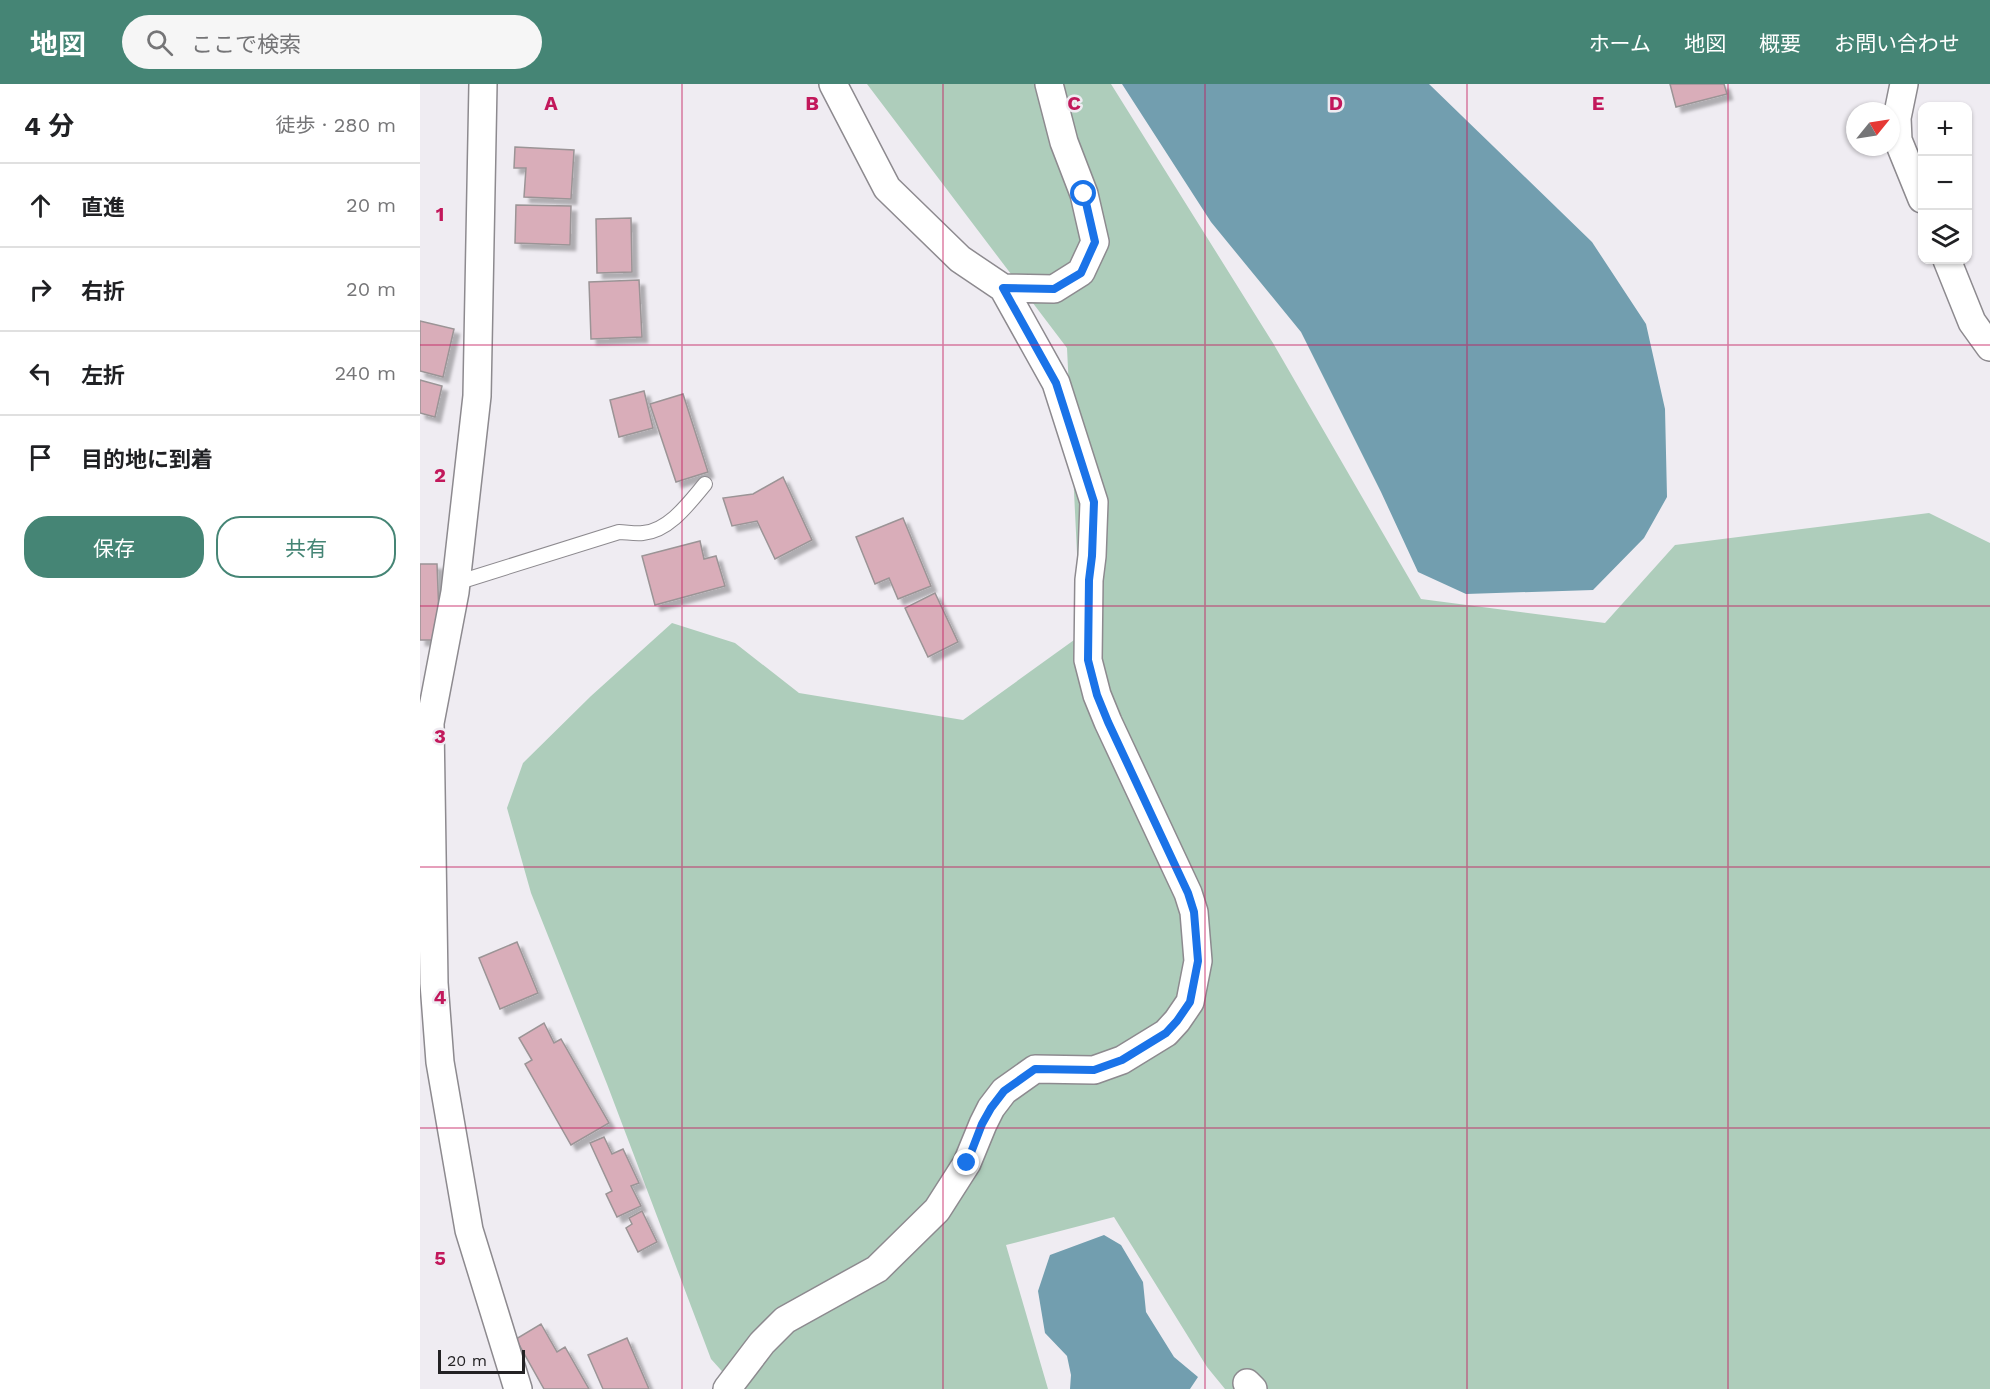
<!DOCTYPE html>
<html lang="ja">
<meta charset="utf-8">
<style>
:root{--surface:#fff;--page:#f6f6f6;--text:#202124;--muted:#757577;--line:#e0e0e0;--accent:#458575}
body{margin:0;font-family:"Work Sans","Noto Sans JP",sans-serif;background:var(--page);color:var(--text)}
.controls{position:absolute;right:18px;top:18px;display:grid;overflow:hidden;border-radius:12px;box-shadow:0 2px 4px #0004}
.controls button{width:54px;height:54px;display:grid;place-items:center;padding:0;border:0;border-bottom:2px solid var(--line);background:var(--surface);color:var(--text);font:30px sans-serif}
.compass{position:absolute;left:1426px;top:18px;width:54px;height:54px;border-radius:50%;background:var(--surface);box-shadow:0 2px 4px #0004;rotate:60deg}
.scale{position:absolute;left:18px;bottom:15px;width:87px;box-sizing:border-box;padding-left:6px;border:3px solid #232224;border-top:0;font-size:16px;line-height:21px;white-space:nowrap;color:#232224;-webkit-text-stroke:4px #efecf2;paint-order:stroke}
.stop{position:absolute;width:18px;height:18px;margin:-14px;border:4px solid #1a73e8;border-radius:50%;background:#fff}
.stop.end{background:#1a73e8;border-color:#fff;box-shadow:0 2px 6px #0008}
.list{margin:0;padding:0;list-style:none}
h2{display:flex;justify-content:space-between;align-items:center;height:78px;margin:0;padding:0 24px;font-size:26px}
h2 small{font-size:20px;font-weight:400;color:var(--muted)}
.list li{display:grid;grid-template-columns:39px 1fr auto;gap:18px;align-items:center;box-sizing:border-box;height:84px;padding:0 24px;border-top:2px solid var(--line)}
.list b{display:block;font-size:22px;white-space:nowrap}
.list em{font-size:20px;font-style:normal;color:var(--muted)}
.actions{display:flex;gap:12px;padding:18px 24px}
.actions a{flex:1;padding:14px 0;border:2px solid var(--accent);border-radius:24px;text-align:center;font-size:21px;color:var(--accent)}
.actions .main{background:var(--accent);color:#fff}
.icon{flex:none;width:33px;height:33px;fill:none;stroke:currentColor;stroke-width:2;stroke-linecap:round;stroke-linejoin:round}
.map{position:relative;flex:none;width:1570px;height:1305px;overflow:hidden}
header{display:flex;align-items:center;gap:36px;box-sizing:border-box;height:84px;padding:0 30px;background:var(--accent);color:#fff}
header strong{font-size:28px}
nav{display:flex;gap:33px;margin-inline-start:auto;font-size:21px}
.search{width:420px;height:54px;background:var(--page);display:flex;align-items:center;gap:15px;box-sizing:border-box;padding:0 21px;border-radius:33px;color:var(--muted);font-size:22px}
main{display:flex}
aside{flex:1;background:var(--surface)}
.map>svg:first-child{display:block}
.green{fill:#aecdbb}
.water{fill:#729eaf}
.building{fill:#d9adb9;stroke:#9b9496;stroke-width:1.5;filter:url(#shadow)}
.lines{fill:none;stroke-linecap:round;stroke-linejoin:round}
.service-casing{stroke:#8d8a8f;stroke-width:16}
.minor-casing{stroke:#8d8a8f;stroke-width:30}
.service{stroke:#fff;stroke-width:14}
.minor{stroke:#fff;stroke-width:27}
.route{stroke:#1a73e8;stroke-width:8}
.grid{fill:none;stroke:#c2185b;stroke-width:1.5;stroke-opacity:0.55}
.grid-label{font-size:20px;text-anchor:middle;font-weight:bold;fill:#c2185b;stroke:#efecf2;stroke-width:5;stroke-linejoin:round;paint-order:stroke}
</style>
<header>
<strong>地図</strong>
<div class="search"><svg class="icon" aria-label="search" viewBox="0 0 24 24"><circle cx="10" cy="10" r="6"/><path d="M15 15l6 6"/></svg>ここで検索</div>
<nav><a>ホーム</a><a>地図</a><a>概要</a><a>お問い合わせ</a></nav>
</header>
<main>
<aside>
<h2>4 分<small>徒歩 · 280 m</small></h2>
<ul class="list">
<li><svg class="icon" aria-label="ahead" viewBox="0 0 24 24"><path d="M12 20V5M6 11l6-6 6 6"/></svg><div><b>直進</b></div><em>20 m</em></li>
<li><svg class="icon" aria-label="right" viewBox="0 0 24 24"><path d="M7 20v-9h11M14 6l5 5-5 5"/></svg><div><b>右折</b></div><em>20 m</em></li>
<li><svg class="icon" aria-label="left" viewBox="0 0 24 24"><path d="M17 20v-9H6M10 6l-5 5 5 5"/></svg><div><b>左折</b></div><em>240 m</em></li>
<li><svg class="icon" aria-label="arrive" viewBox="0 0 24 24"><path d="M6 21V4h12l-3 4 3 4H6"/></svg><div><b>目的地に到着</b></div></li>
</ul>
<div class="actions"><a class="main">保存</a><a>共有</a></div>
</aside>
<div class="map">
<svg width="1570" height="1305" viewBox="0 0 1570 1305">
<defs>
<filter id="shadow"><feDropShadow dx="5.5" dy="5.5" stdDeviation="1.5" flood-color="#0004"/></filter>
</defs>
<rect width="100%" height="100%" fill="#efecf2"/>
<!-- green -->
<path class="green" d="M447,0H691L853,259L1001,515L1185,539L1255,461L1509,429L1570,459V1305H805L787,1283L694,1133L586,1161L628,1305H318L291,1275L187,1000L111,809L87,724L103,679L171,612L252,539L315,559L379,609L543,636L661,551L647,264Z"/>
<!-- water -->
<path class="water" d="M702,0H1009L1172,158L1226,240L1245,325L1247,413L1224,454L1173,506L1046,510L998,488L961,408L881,248L791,138Z
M684,1151L701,1161L723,1198L726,1228L754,1273L778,1293L770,1305H650L651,1291L647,1272L625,1249L618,1207L630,1171Z"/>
<!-- building -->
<path class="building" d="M1250,0H1304L1307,10L1256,23Z
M95,63L154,66L151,115L104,113L106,84H94Z
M96,121L151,122L150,161L95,159Z
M211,134L212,188L177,189L176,135Z
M219,196L222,253L171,255L169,198Z
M0,237L34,245L23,293L0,287Z
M0,296L22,302L15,333L0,329Z
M224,307L233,344L199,353L190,316Z
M263,310L288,388L256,398L230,320Z
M363,393L392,456L355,475L337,437L312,442L303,414L333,410Z
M483,434L511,502L478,515L469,494L455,500L436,453Z
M280,457L284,475L296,472L305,502L235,521L222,472Z
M0,480H17L20,556H0Z
M515,509L538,558L508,573L485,524Z
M97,858L118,909L80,925L59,874Z
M124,939L134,959L141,955L189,1039L151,1061L105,980L112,976L99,954Z
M184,1053L192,1070L203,1065L219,1099L211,1102L221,1122L197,1133L186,1110L192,1107L170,1059Z
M222,1127L237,1158L218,1168L206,1144L212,1140L209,1134Z
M121,1240L137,1268L145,1263L169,1305H124L96,1255Z
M207,1254L229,1305H183L168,1271Z"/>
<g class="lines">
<defs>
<path id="service" d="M36,499L199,448C206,448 215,450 223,449C249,447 269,419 285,400"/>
<path id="minor" d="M63,0L57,312L35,508L10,639L14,899L20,978L49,1146L98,1305
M413,0L467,104L540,175L583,204L634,205L661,188L675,158L664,110L644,58L629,0
M1484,0L1477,34L1478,56L1502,115
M1527,176L1552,238L1570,263
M827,1299L833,1305
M307,1305L342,1259L365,1236L457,1185L517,1126L547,1079L563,1040L571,1024L584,1007L615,985L674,986L702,976L746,949L757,937L770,918L778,877L774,828L768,809L688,638L677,611L668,576L669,496L672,472L674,418L636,299L583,204"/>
</defs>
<!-- service casing -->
<use href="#service" class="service-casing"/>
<!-- minor casing -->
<use href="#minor" class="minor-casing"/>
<!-- service -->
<use href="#service" class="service"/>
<!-- minor -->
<use href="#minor" class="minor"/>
</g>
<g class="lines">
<!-- route -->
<path class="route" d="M547,1079L562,1040L571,1024L584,1007L615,985L674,986L702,976L746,949L757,937L770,918L778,877L774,828L768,809L688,638L677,611L668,576L669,496L672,472L674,418L636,299L583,204L634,205L661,189L675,158L664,110"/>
</g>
<!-- grid -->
<path class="grid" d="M262,0V1305M523,0V1305M785,0V1305M1047,0V1305M1308,0V1305M0,261H1570M0,522H1570M0,783H1570M0,1044H1570"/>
<g class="grid-label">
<text x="131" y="26">A</text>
<text x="392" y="26">B</text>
<text x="654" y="26">C</text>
<text x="916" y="26">D</text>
<text x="1178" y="26">E</text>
<text x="20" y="137">1</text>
<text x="20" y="398">2</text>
<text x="20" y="659">3</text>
<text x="20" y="920">4</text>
<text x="20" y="1181">5</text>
</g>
</svg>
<div class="controls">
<button>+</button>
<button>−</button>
<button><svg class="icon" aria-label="layers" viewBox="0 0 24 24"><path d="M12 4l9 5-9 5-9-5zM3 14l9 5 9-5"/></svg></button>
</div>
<svg class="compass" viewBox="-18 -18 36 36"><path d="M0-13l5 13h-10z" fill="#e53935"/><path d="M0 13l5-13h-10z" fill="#757577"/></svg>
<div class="scale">20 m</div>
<div class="stop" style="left:664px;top:110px"></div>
<div class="stop end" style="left:547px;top:1079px"></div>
</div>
</main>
